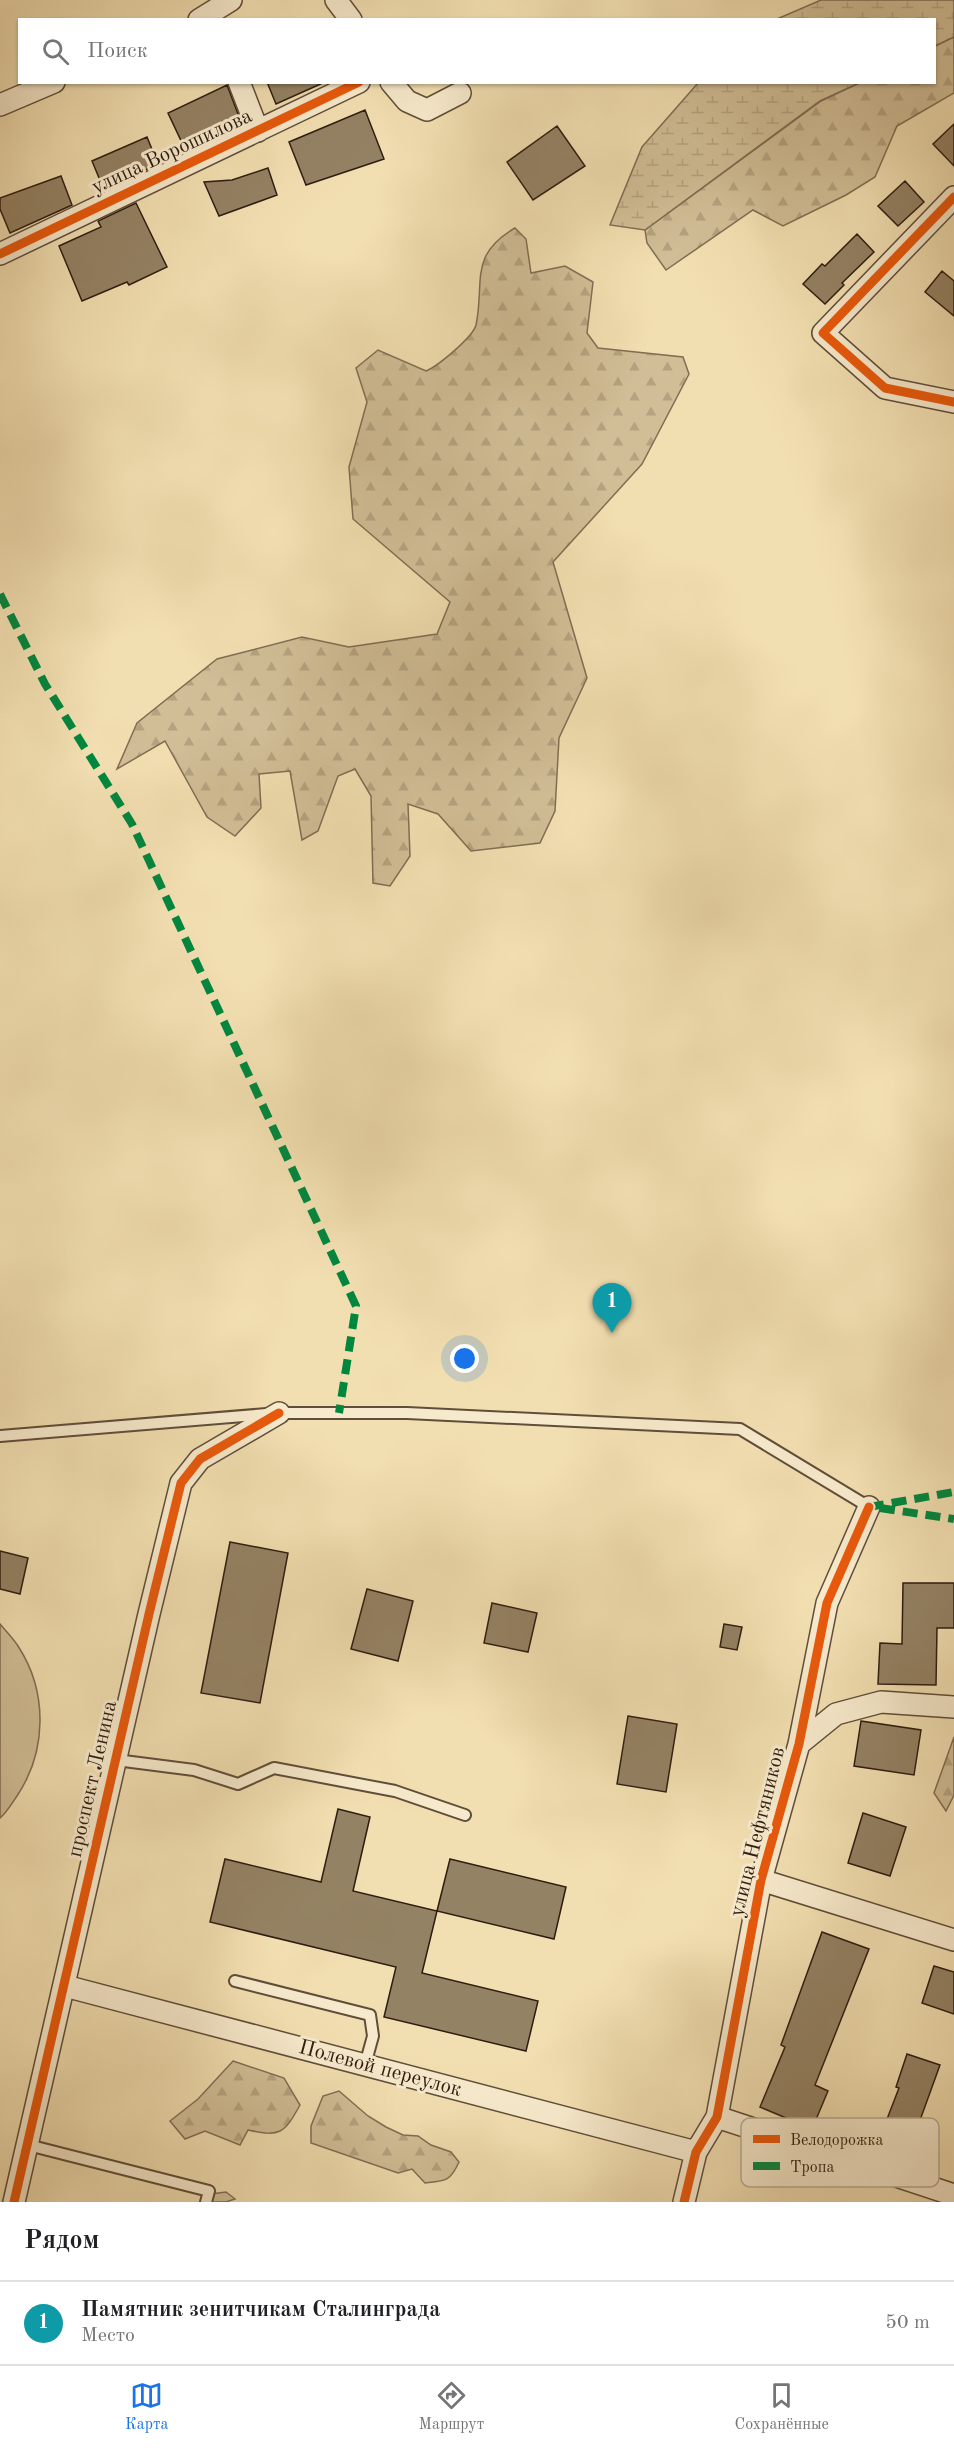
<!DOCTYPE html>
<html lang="ru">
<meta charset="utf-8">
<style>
:root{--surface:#fff;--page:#f6f6f6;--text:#202124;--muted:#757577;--line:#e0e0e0;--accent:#1a73e8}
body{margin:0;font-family:"Old Standard TT",serif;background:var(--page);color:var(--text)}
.you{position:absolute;left:465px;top:1359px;width:21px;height:21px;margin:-15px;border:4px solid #fff;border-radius:50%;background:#1a73e8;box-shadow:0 0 0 9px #1a73e833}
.badge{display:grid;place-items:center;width:39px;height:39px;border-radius:50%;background:var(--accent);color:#fff;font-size:20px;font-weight:700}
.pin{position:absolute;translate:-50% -50px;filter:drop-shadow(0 2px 3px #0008)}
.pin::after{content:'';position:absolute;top:32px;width:21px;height:18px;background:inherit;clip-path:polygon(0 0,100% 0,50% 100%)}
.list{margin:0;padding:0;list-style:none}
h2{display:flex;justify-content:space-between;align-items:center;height:78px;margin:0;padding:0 24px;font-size:26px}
h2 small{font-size:20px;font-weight:400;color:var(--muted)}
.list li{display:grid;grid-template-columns:39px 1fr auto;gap:18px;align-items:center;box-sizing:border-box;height:84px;padding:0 24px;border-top:2px solid var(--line)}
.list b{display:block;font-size:22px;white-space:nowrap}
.list p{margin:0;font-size:20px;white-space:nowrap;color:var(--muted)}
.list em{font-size:20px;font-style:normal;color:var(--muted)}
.icon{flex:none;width:33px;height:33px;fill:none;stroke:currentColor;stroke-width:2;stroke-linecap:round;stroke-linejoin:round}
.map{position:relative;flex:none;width:954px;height:2202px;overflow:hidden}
.search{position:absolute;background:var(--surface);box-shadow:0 2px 4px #0004;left:18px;right:18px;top:18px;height:66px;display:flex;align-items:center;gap:15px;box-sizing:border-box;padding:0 21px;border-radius:0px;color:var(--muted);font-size:22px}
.sheet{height:162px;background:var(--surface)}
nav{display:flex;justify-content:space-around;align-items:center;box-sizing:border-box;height:84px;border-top:2px solid var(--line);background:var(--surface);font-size:16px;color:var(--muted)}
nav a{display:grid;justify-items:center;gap:3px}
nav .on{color:var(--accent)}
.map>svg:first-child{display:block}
.forest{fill:url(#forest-firs);stroke:#806e54;stroke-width:1.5}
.wetland{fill:url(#wetland-marsh);stroke:#806e54;stroke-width:1.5}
.pitch{fill:#d1be96;stroke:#806e54;stroke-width:1.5}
.building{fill:#948264;stroke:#2e1d11;stroke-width:1.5}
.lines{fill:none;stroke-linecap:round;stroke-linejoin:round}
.service-casing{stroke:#5f4e39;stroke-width:14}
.minor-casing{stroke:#5f4e39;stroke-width:24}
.service{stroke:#f7eacc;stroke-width:10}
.minor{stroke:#f7eacc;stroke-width:21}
.quiet{stroke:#00873e;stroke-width:8;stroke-dasharray:15 8;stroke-linecap:butt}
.cycleway-casing{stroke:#f7eacc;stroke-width:13}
.cycleway{stroke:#e8590c;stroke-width:9}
.labels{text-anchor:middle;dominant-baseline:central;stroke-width:6;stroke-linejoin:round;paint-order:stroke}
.street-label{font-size:21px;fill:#2e1d11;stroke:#f7eacc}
.key{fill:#f7eacc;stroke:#bbac94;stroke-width:1.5}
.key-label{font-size:16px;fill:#2e1d11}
</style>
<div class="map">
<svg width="954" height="2202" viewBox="0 0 954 2202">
<defs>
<pattern id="forest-firs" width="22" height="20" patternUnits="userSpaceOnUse" patternTransform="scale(1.5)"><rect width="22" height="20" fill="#d1be96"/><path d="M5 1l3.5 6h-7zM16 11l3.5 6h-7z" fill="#b4a380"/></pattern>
<pattern id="wetland-marsh" width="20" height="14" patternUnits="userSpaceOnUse" patternTransform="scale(1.5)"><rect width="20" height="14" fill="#d1be96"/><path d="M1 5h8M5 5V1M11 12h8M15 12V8" fill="none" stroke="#b4a380"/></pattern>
</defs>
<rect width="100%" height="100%" fill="#f2dfb1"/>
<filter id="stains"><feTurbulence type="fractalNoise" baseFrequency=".00333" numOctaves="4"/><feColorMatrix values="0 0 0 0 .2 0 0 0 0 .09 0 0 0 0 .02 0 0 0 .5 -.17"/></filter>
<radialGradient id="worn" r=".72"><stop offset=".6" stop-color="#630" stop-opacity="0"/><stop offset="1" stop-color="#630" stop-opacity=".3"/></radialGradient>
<!-- forest -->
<path class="forest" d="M954,37V93L897,126L875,177L846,195L783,226L753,210L666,270L647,243L645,230L821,101L859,83L934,82L935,46Z
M515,228L526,239L531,273L565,266L593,282L587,333L598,348L683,357L689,374L642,464L553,562L587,678L559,738L555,811L540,843L471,851L438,814L408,804L410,856L390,886L373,883L371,796L355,769L338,776L318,831L302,840L290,771L259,774L261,808L235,836L207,817L165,741L117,769L137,723L217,659L302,637L349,647L437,634L450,602L353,519L349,467L367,402L356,368L378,350L426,371C438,366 473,337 476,325C485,282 468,255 515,228Z
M954,1737V1795L946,1811L934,1793Z
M233,2061L284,2078L300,2105C284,2134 280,2137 248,2130L240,2145L205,2131L185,2139L170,2121L198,2099Z
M339,2091L368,2116L386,2127L403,2135L418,2136L431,2145L451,2152L459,2162C450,2182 445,2181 425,2183L412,2169L398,2173L311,2143V2126L323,2096Z
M226,2192L235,2199L226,2202H201L203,2195Z"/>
<!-- wetland -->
<path class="wetland" d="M821,0H954V37L935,46L934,20L777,19Z
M698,83H859L820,101L645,230L610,225L642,147Z"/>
<!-- pitch -->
<path class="pitch" d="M0,1624C6,1631 13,1638 18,1646C48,1692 47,1751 17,1796C12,1803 7,1812 0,1818Z"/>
<!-- building -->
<path class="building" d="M267,82H325L276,104Z
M227,85L241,122L184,147L168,113Z
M365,110L384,159L306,185L289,142Z
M954,124V166L933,144Z
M557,126L585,166L533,200L507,162Z
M147,137L158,164L104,190L92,161Z
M268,168L277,195L219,216L204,182L232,180Z
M61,176L72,205L10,233L0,209V198Z
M905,181L924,202L898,226L878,206Z
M136,203L167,267L129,285L127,282L82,301L59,246L101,227L98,221Z
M857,234L874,252L842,283L844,285L825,304L803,284L822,264L825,266Z
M942,271L954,281V316L925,292Z
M230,1542L288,1553L260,1703L201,1693Z
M0,1551L28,1558L20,1594L0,1589Z
M903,1583H954V1628H937L936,1685L878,1684L880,1643L902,1644Z
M367,1589L413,1601L398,1661L351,1649Z
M492,1603L537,1613L528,1652L484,1643Z
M724,1624L742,1627L737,1650L720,1647Z
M628,1716L677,1724L666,1792L617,1784Z
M861,1721L921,1730L914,1775L854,1766Z
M338,1809L370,1817L353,1891L437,1911L422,1973L538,2001L526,2051L384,2017L396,1967L210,1922L225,1859L321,1882Z
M863,1813L906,1827L890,1876L848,1863Z
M450,1859L566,1887L554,1939L437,1911Z
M822,1932L869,1949L815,2085L828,2091L812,2129L760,2107L785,2047L781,2045Z
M934,1966L954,1972V2014L922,2003Z
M907,2054L940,2065L919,2123L935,2128L922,2162L877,2145L899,2088L896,2087Z"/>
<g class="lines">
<defs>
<path id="service" d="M0,1436L279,1413H407L740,1429L869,1507
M116,1760L194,1770L238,1784L274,1768L395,1791L465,1815
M235,1981L370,2015L373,2036L365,2065
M28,2145L209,2191L206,2202"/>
<path id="minor" d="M336,0L351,20
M199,20L231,0
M239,82L258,131
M391,82L407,101L427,110L460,93
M0,105L54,82
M954,197L823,333L885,388L954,402
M0,254L359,82
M799,1744L836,1714L881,1702L954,1707
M761,1880L954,1940
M65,1986L696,2152
M717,2117L954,2195
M14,2202L149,1614L181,1483L200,1459L279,1413
M684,2202L696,2152L717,2117L761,1880L799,1744L827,1603L869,1507"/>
</defs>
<!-- service casing -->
<use href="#service" class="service-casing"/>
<!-- minor casing -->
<use href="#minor" class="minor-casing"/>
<!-- service -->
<use href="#service" class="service"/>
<!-- minor -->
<use href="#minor" class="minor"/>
<!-- quiet -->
<path class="quiet" d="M0,594L45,684L132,824L356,1306L339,1413
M869,1507L954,1492
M880,1508L954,1519"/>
<defs>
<path id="cycleway" d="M954,197L823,333L885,388L954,402
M0,254L359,82
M14,2202L149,1614L181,1483L200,1459L279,1413
M684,2202L696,2152L717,2117L761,1880L799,1744L827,1603L869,1507"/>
</defs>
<!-- cycleway casing -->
<use href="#cycleway" class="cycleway-casing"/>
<!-- cycleway -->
<use href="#cycleway" class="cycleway"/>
</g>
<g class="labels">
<!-- street labels -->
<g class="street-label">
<text transform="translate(172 152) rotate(-25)">улица Ворошилова</text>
<text transform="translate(93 1779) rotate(-77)">проспект Ленина</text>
<text transform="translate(758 1832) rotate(-76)">улица Нефтяников</text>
<text transform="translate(380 2069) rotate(15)">Полевой переулок</text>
</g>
</g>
<!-- legend -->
<rect x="741" y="2118" width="198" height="69" rx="9" class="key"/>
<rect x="753" y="2135" width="27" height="8" fill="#e8590c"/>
<rect x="753" y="2162" width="27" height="8" fill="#00873e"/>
<g class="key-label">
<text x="790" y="2145">Велодорожка</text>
<text x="790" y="2172">Тропа</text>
</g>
<rect width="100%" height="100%" filter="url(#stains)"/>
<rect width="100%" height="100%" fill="url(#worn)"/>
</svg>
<div class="you"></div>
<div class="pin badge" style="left:612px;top:1333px;background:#0f9aa8">1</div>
<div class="search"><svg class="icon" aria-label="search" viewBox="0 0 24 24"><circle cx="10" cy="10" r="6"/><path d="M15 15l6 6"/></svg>Поиск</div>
</div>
<section class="sheet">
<h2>Рядом<small></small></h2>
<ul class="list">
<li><span class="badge" style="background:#0f9aa8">1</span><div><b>Памятник зенитчикам Сталинграда</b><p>Место</p></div><em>50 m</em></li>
</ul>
</section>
<nav>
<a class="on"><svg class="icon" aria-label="map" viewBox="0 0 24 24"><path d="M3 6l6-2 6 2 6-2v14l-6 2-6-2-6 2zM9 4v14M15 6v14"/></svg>Карта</a>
<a><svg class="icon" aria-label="directions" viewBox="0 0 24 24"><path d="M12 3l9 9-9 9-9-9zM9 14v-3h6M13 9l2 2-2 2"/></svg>Маршрут</a>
<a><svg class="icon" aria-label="saved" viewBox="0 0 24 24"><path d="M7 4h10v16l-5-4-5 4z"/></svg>Сохранённые</a>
</nav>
